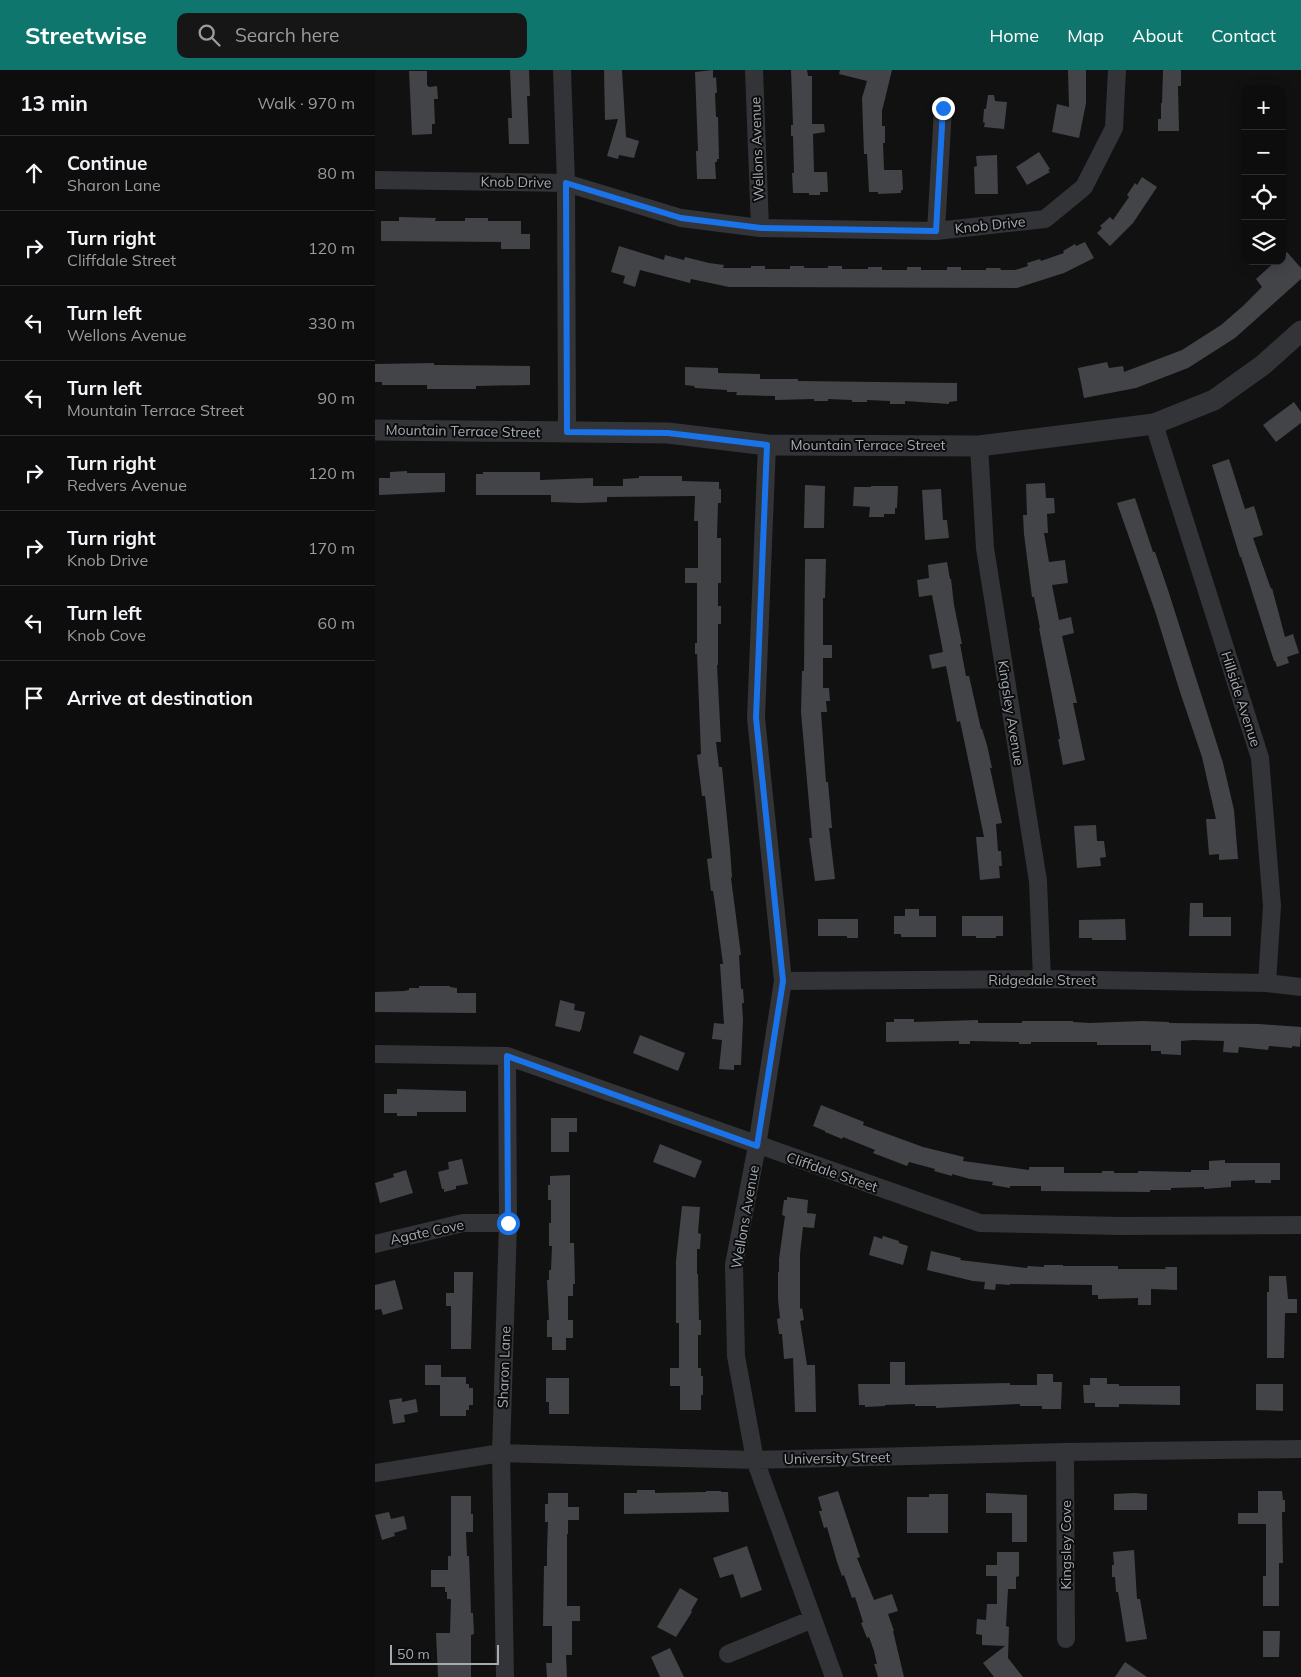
<!DOCTYPE html>
<meta charset="utf-8">
<style>
:root{--surface:#0d0d0e;--page:#161617;--text:#f1f3f6;--muted:#9a9c9e;--line:#2d2d2e;--accent:#0f766e}
body{margin:0;font-family:Mulish,sans-serif;background:var(--page);color:var(--text)}
.controls{position:absolute;right:15px;top:15px;display:grid;overflow:hidden;border-radius:10px;box-shadow:0 2px 12px #0003}
.controls button{width:45px;height:45px;display:grid;place-items:center;padding:0;border:0;border-bottom:1px solid var(--line);background:var(--surface);color:var(--text);font:25px sans-serif}
.scale{position:absolute;left:15px;bottom:12px;width:109px;box-sizing:border-box;padding-left:5px;border:2px solid #a4abb1;border-top:0;font-size:14px;line-height:18px;white-space:nowrap;color:#a4abb1;-webkit-text-stroke:4px #0c0c0d;paint-order:stroke}
.stop{position:absolute;width:15px;height:15px;margin:-11px;border:4px solid #1a73e8;border-radius:50%;background:#fff}
.stop.end{background:#1a73e8;border-color:#fff;box-shadow:0 1px 5px #0008}
.list{margin:0;padding:0;list-style:none}
h2{display:flex;justify-content:space-between;align-items:center;height:65px;margin:0;padding:0 20px;font-size:21px}
h2 small{font-size:16px;font-weight:400;color:var(--muted)}
.list li{display:grid;grid-template-columns:32px 1fr auto;gap:15px;align-items:center;box-sizing:border-box;height:75px;padding:0 20px;border-top:1px solid var(--line)}
.list b{display:block;font-size:19px;white-space:nowrap}
.list p{margin:0;font-size:16px;white-space:nowrap;color:var(--muted)}
.list em{font-size:16px;font-style:normal;color:var(--muted)}
.icon{flex:none;width:28px;height:28px;fill:none;stroke:currentColor;stroke-width:2;stroke-linecap:round;stroke-linejoin:round}
.map{position:relative;flex:none;width:926px;height:1607px;overflow:hidden}
header{display:flex;align-items:center;gap:30px;box-sizing:border-box;height:70px;padding:0 25px;background:var(--accent);color:#fff}
header strong{font-size:24px}
nav{display:flex;gap:28px;margin-inline-start:auto;font-size:18px}
.search{width:350px;height:45px;background:var(--page);display:flex;align-items:center;gap:12px;box-sizing:border-box;padding:0 18px;border-radius:10px;color:var(--muted);font-size:19px}
main{display:flex}
aside{flex:1;background:var(--surface)}
.map>svg:first-child{display:block}
.building{fill:#434447}
.lines{fill:none;stroke-linecap:round;stroke-linejoin:round}
.minor{stroke:#323437;stroke-width:18}
.tertiary{stroke:#323437;stroke-width:21}
.route{stroke:#1a73e8;stroke-width:6}
.labels{text-anchor:middle;dominant-baseline:central;stroke-width:4;stroke-linejoin:round;paint-order:stroke}
.street-label{font-size:14px;fill:#a4abb1;stroke:#0c0c0d}
</style>
<header>
<strong>Streetwise</strong>
<div class="search"><svg class="icon" aria-label="search" viewBox="0 0 24 24"><circle cx="10" cy="10" r="6"/><path d="M15 15l6 6"/></svg>Search here</div>
<nav><a>Home</a><a>Map</a><a>About</a><a>Contact</a></nav>
</header>
<main>
<aside>
<h2>13 min<small>Walk · 970 m</small></h2>
<ul class="list">
<li><svg class="icon" aria-label="ahead" viewBox="0 0 24 24"><path d="M12 20V5M6 11l6-6 6 6"/></svg><div><b>Continue</b><p>Sharon Lane</p></div><em>80 m</em></li>
<li><svg class="icon" aria-label="right" viewBox="0 0 24 24"><path d="M7 20v-9h11M14 6l5 5-5 5"/></svg><div><b>Turn right</b><p>Cliffdale Street</p></div><em>120 m</em></li>
<li><svg class="icon" aria-label="left" viewBox="0 0 24 24"><path d="M17 20v-9H6M10 6l-5 5 5 5"/></svg><div><b>Turn left</b><p>Wellons Avenue</p></div><em>330 m</em></li>
<li><svg class="icon" aria-label="left" viewBox="0 0 24 24"><path d="M17 20v-9H6M10 6l-5 5 5 5"/></svg><div><b>Turn left</b><p>Mountain Terrace Street</p></div><em>90 m</em></li>
<li><svg class="icon" aria-label="right" viewBox="0 0 24 24"><path d="M7 20v-9h11M14 6l5 5-5 5"/></svg><div><b>Turn right</b><p>Redvers Avenue</p></div><em>120 m</em></li>
<li><svg class="icon" aria-label="right" viewBox="0 0 24 24"><path d="M7 20v-9h11M14 6l5 5-5 5"/></svg><div><b>Turn right</b><p>Knob Drive</p></div><em>170 m</em></li>
<li><svg class="icon" aria-label="left" viewBox="0 0 24 24"><path d="M17 20v-9H6M10 6l-5 5 5 5"/></svg><div><b>Turn left</b><p>Knob Cove</p></div><em>60 m</em></li>
<li><svg class="icon" aria-label="arrive" viewBox="0 0 24 24"><path d="M6 21V4h12l-3 4 3 4H6"/></svg><div><b>Arrive at destination</b></div></li>
</ul>
</aside>
<div class="map">
<svg width="926" height="1607" viewBox="0 0 926 1607">
<rect width="100%" height="100%" fill="#111112"/>
<!-- building -->
<path class="building" d="M135,0H154L155,26H152L154,74H134L133,48H137Z
M229,0H247L251,67L264,71L259,88L244,85L243,89L232,86L243,49L230,50Z
M338,0V8L341,7L342,23H340L341,47H343L344,89H342V92H340L341,109H322L321,81H323L320,2Z
M416,0H432L433,6H437V54H449L450,62L438,64L439,102H452L453,122H445V125H434V123H418L417,103H419L418,66H416V55H418Z
M465,0H517L507,41V56H510V73H508L509,100H527L528,120H526V123L503,124V122H494L492,84H489L487,28L492,11L464,4Z
M693,0H711V33L704,68L677,62L682,34L694,37Z
M788,0H806V16H803L804,61H783V49H786V33H787Z
M34,1H52V15L54,17L62,16L63,29H59L60,54H57V64L37,65Z
M613,25H619L620,31L632,32L629,59L609,57L610,53L608,52L609,39H611Z
M664,82L675,99L673,100L675,102L652,115L641,97Z
M622,85L623,124H600L599,97L602,96L601,86Z
M767,107L782,117L758,153L735,176L722,163L727,158L725,156L735,147L738,150L754,127L752,125L760,113L762,115Z
M24,147L61,148L60,151H90V148H113V151H146V164H155V179H126V172L6,171V151H24Z
M710,172L719,188L689,203L642,218L354,217L316,209L315,213L265,200L260,217L248,213L250,206L236,202L244,176L289,190L290,185L309,190L310,187L334,193L349,195L348,198H376V196H390V199H415V196H429V198H453V196H467V199H493V197H507V200H532V197H546V200H572V197H586V200H611V198H625L626,200H640L653,196L652,193L665,189L666,191L689,183L688,181L700,174L701,176Z
M912,182L926,198V209L860,268L813,298L761,318L709,328L703,298L732,292L734,298L748,296L749,302L807,280L846,255L868,236L887,217L881,209L901,191H907V186Z
M59,293V295H67L155,296V315L101,316V319H52V315H7V312H0V294Z
M310,297L343,298V303L385,304V309H423V311L582,313V331L574,332V334L530,331V334H515V331L492,330V332H477V330L453,329V331H439V329L400,330V326L361,325L362,322H352V320L320,318L319,316L310,315Z
M919,332L926,342V353L901,372L888,355Z
M854,389L870,439L879,436L888,465L878,468L896,519L897,518L910,567L918,564L924,583L912,587L914,593L902,597L900,591H899L866,487H865L837,395Z
M32,401V403H70V422L4,425V408H15V402Z
M108,402H165V410L218,408V416H248V409L264,408V406H307V411L344,412V419H346V433H343L342,468H346V513H343V536H346V554H343V595H342L346,672H341L344,697H347L355,779L357,807L356,808L366,885H364L366,919H368L369,933H367L368,950L366,995H359V1000L344,999L347,970L337,969L339,953L349,954L345,894H348L340,834L338,821H336L332,789L337,788L330,726H327L322,685L326,684L322,584H320V573H322V513H310V498H323V451H319L320,426L232,427V432L205,433L176,432V425H101V404H108Z
M670,413L671,428H679L680,443L672,444L673,463H669L674,492L690,490L693,513L677,515L684,550L696,547L699,563L687,566L702,633H698L710,690L688,695L683,669H685L682,652L664,558H665L659,527H657L649,464L648,445H652L651,414Z
M430,415L450,416L449,458H429Z
M496,416H523L522,438H520V444H509V447H494L495,437L478,436L479,417H496Z
M566,419L568,450H572L574,468L550,470L547,420Z
M760,428L778,482H780L793,520L848,693L859,740L863,789L844,790V784L834,785L831,749H841L827,687L805,622L780,541L742,433Z
M430,489H451L450,528H448V575H457V588H448V618H454L455,631H451L452,642H446L451,712H453L457,758H454L460,809L440,811L434,768H437L426,642L427,601H429Z
M572,492L575,509H576L579,535L587,574H585L591,606H594L606,659H607L612,675L617,698H615L627,753L621,754L623,781H626L627,796H624L625,808L605,810L601,767H609L596,703L585,651L582,652L571,596L557,599L554,585L568,582L557,525L544,527L542,510L554,508L553,495Z
M721,755L722,771H729L731,787L725,788L726,796L702,798L699,756Z
M815,833H828V847H856V866H814Z
M530,839H544V846H561V867H526V864H519V846H530Z
M587,846H628V866H621V868H601V866H587Z
M443,849H483V868H472V866H443Z
M750,849L751,870H717V868H704V850Z
M44,916H75V917L82,918V923H101V943L0,942V922L29,921L34,920V918H44Z
M185,930L200,934L199,940L210,942L206,960H205V962L180,956Z
M519,949H539V952L603,950V953H647V951H698V952L715,953L767,951L794,952V953L884,954L926,957V962L925,977L917,976V978L894,976L893,980L864,977L863,983L848,982L849,971L818,970L806,971V985L786,984V981H776V975H722V972H656V974H644V972L595,971V974H584V971L511,972V952H519Z
M265,965L310,983L303,1001L258,983Z
M22,1019L91,1021V1042H42V1046H22V1043H9V1024H22Z
M446,1035L489,1052L488,1055L548,1077L589,1087L588,1091L654,1100V1097H689V1103H727V1101H739V1103H763V1101L816,1102V1100H834V1091L850,1090V1093H905V1110H896V1113H880V1110L856,1111V1117L829,1119V1117L796,1118V1120H775V1122L666,1121V1116H635V1118L617,1115L618,1112L595,1109L577,1104V1106L559,1101L560,1099L534,1092L532,1096L498,1083L500,1080L468,1067L467,1069L450,1062V1061L438,1056Z
M176,1048H202V1062H194V1082H176Z
M285,1074L327,1091L320,1108L278,1092Z
M87,1089L93,1114L81,1116V1119L69,1122V1119H67L63,1102L74,1099L73,1092Z
M31,1100L38,1123L5,1133L0,1113L19,1107L18,1104Z
M195,1105V1173H199L200,1214H198V1226H193V1250H198V1268H191V1280H177V1267H172V1250H174L172,1210H174V1200H176L177,1176H174V1153H176V1130H173V1115H175V1106Z
M412,1127L433,1130L432,1143L441,1144L439,1158L428,1157L425,1184V1239L427,1238L429,1250L425,1251L432,1295H440L441,1342H420L418,1288L409,1289L407,1264H404L402,1249L405,1248L403,1229V1202H404V1189L410,1146L407,1145L409,1130H412Z
M307,1136L325,1137L323,1163L326,1164L325,1179H322V1204H323L324,1250H326V1265H323V1298H326V1306H328V1325H326V1340H305V1316H295V1298H304V1253H301V1191Z
M499,1166L507,1169L508,1166L524,1171V1173L533,1176L528,1195L494,1185Z
M556,1181L586,1188L585,1190L652,1198L653,1196L669,1197V1195H688V1196H743V1199H791L790,1197H802V1220L776,1219V1235H763V1228L723,1229V1225H717V1215L635,1214V1215L621,1214L620,1220L609,1219L610,1212L598,1211L552,1200Z
M79,1202H98L96,1279H76V1236H71V1223H79Z
M894,1206H911L913,1229H922V1243H910L909,1288H892V1222H894Z
M20,1210L28,1239L8,1245L6,1239L0,1240V1215Z
M515,1292H530V1315L635,1313V1315H662V1304H678V1312H687L686,1339H667V1336H645V1334L561,1338V1336H540V1334L510,1335V1336L490,1337V1335H484L483,1314H515Z
M50,1295H66V1307H91V1314H94V1318H98V1335H94V1340H91V1346H65V1315H50Z
M171,1308H194V1344H174V1332H171Z
M715,1308H732V1314H744V1316H805V1335L744,1334V1337H720V1333H709L708,1315H715Z
M881,1314H908V1341L881,1340Z
M27,1328V1332L41,1329L43,1342L29,1345L30,1352L18,1354L14,1330Z
M262,1420H280V1423L331,1422V1421H346V1422H353L354,1442L249,1444V1423H262Z
M463,1421L485,1487L482,1488L499,1530L517,1524L523,1541L513,1544L519,1561H518L529,1607H503L499,1594H502L499,1581L494,1567L492,1568L486,1553L488,1552L480,1527L477,1528L469,1505L467,1506L462,1492L452,1457L449,1458L444,1441H447L443,1427Z
M883,1421H907L908,1430H910V1442H907L908,1493H904V1536H888V1506H891V1454H863V1443H883Z
M173,1423H193V1437H204V1450H193V1464H192V1536H205V1551H197V1585H191L192,1607H172L171,1593H177V1556H168L169,1496H172V1480L173,1452H170V1434H173Z
M611,1423L652,1425V1472H637V1443H611Z
M759,1423L772,1424V1440H739V1424Z
M554,1424H573V1463H532V1427H554Z
M76,1426H96V1444H98V1462H91L92,1486H94L95,1512L96,1543H98L99,1564L96,1565V1607H63L61,1563H75L76,1529H72V1522H70V1517H56V1500H73V1486H76Z
M14,1442L16,1449L29,1446L32,1459L19,1463L20,1466L7,1470L0,1445Z
M372,1476L387,1520L366,1528L358,1504L345,1508L338,1488Z
M759,1480L762,1529H765L772,1569L751,1572L743,1522H741L740,1507H737V1495H739L738,1482Z
M622,1482H644V1506L641,1507V1519H633L631,1556L634,1557L633,1588L648,1607H619L608,1593L630,1576L607,1575V1565L601,1564L602,1549L611,1550L612,1534H622V1506H611V1495H622Z
M305,1518L323,1529L316,1541L317,1542L301,1567L282,1557Z
M888,1561H905L904,1587H888Z
M295,1578L309,1607H285L276,1587Z
M750,1592L772,1607H740Z"/>
<g class="lines">
<!-- minor -->
<path class="minor" d="M187,0L191,113L192,362
M379,0L385,158
M0,110L191,113L306,148L385,158L561,161L670,149L709,117L739,58L742,0
M561,161L568,39
M779,354L885,688L897,836L892,913
M392,375L381,648L408,911L382,1076L359,1195L361,1286L380,1390L459,1607
M604,376L610,478L663,811L667,909
M408,911L667,909L892,913L926,917
M0,984L132,986L605,1153L745,1156L926,1155
M0,1174L88,1153H133
M690,1382L691,1569
M0,1403L126,1383L380,1390L690,1382L926,1379
M353,1584L438,1549
M130,1607L126,1383L133,1153L132,986"/>
<!-- tertiary -->
<path class="tertiary" d="M0,360L293,363L392,375L604,376L779,354L839,330L888,295L926,261"/>
</g>
<g class="lines">
<!-- route -->
<path class="route" d="M133,1153L132,986L382,1076L408,911L381,648L392,375L293,363L192,362L191,113L306,148L386,158L561,161L568,38"/>
</g>
<g class="labels">
<!-- street labels -->
<g class="street-label">
<text transform="translate(382 79) rotate(-92)">Wellons Avenue</text>
<text transform="translate(141 112) rotate(1)">Knob Drive</text>
<text transform="translate(615 155) rotate(-6)">Knob Drive</text>
<text transform="translate(88 361) rotate(1)">Mountain Terrace Street</text>
<text x="493" y="375">Mountain Terrace Street</text>
<text transform="translate(866 629) rotate(72)">Hillside Avenue</text>
<text transform="translate(636 643) rotate(81)">Kingsley Avenue</text>
<text x="667" y="910">Ridgedale Street</text>
<text transform="translate(457 1102) rotate(19)">Cliffdale Street</text>
<text transform="translate(370 1147) rotate(-80)">Wellons Avenue</text>
<text transform="translate(52 1162) rotate(-12)">Agate Cove</text>
<text transform="translate(129 1297) rotate(-88)">Sharon Lane</text>
<text transform="translate(462 1388) rotate(-1)">University Street</text>
<text transform="translate(691 1475) rotate(-90)">Kingsley Cove</text>
</g>
</g>
</svg>
<div class="controls">
<button>+</button>
<button>−</button>
<button><svg class="icon" aria-label="locate" viewBox="0 0 24 24"><circle cx="12" cy="12" r="6"/><path d="M12 2v4M12 18v4M2 12h4M18 12h4"/></svg></button>
<button><svg class="icon" aria-label="layers" viewBox="0 0 24 24"><path d="M12 4l9 5-9 5-9-5zM3 14l9 5 9-5"/></svg></button>
</div>
<div class="scale">50 m</div>
<div class="stop" style="left:133px;top:1153px"></div>
<div class="stop end" style="left:568px;top:38px"></div>
</div>
</main>
